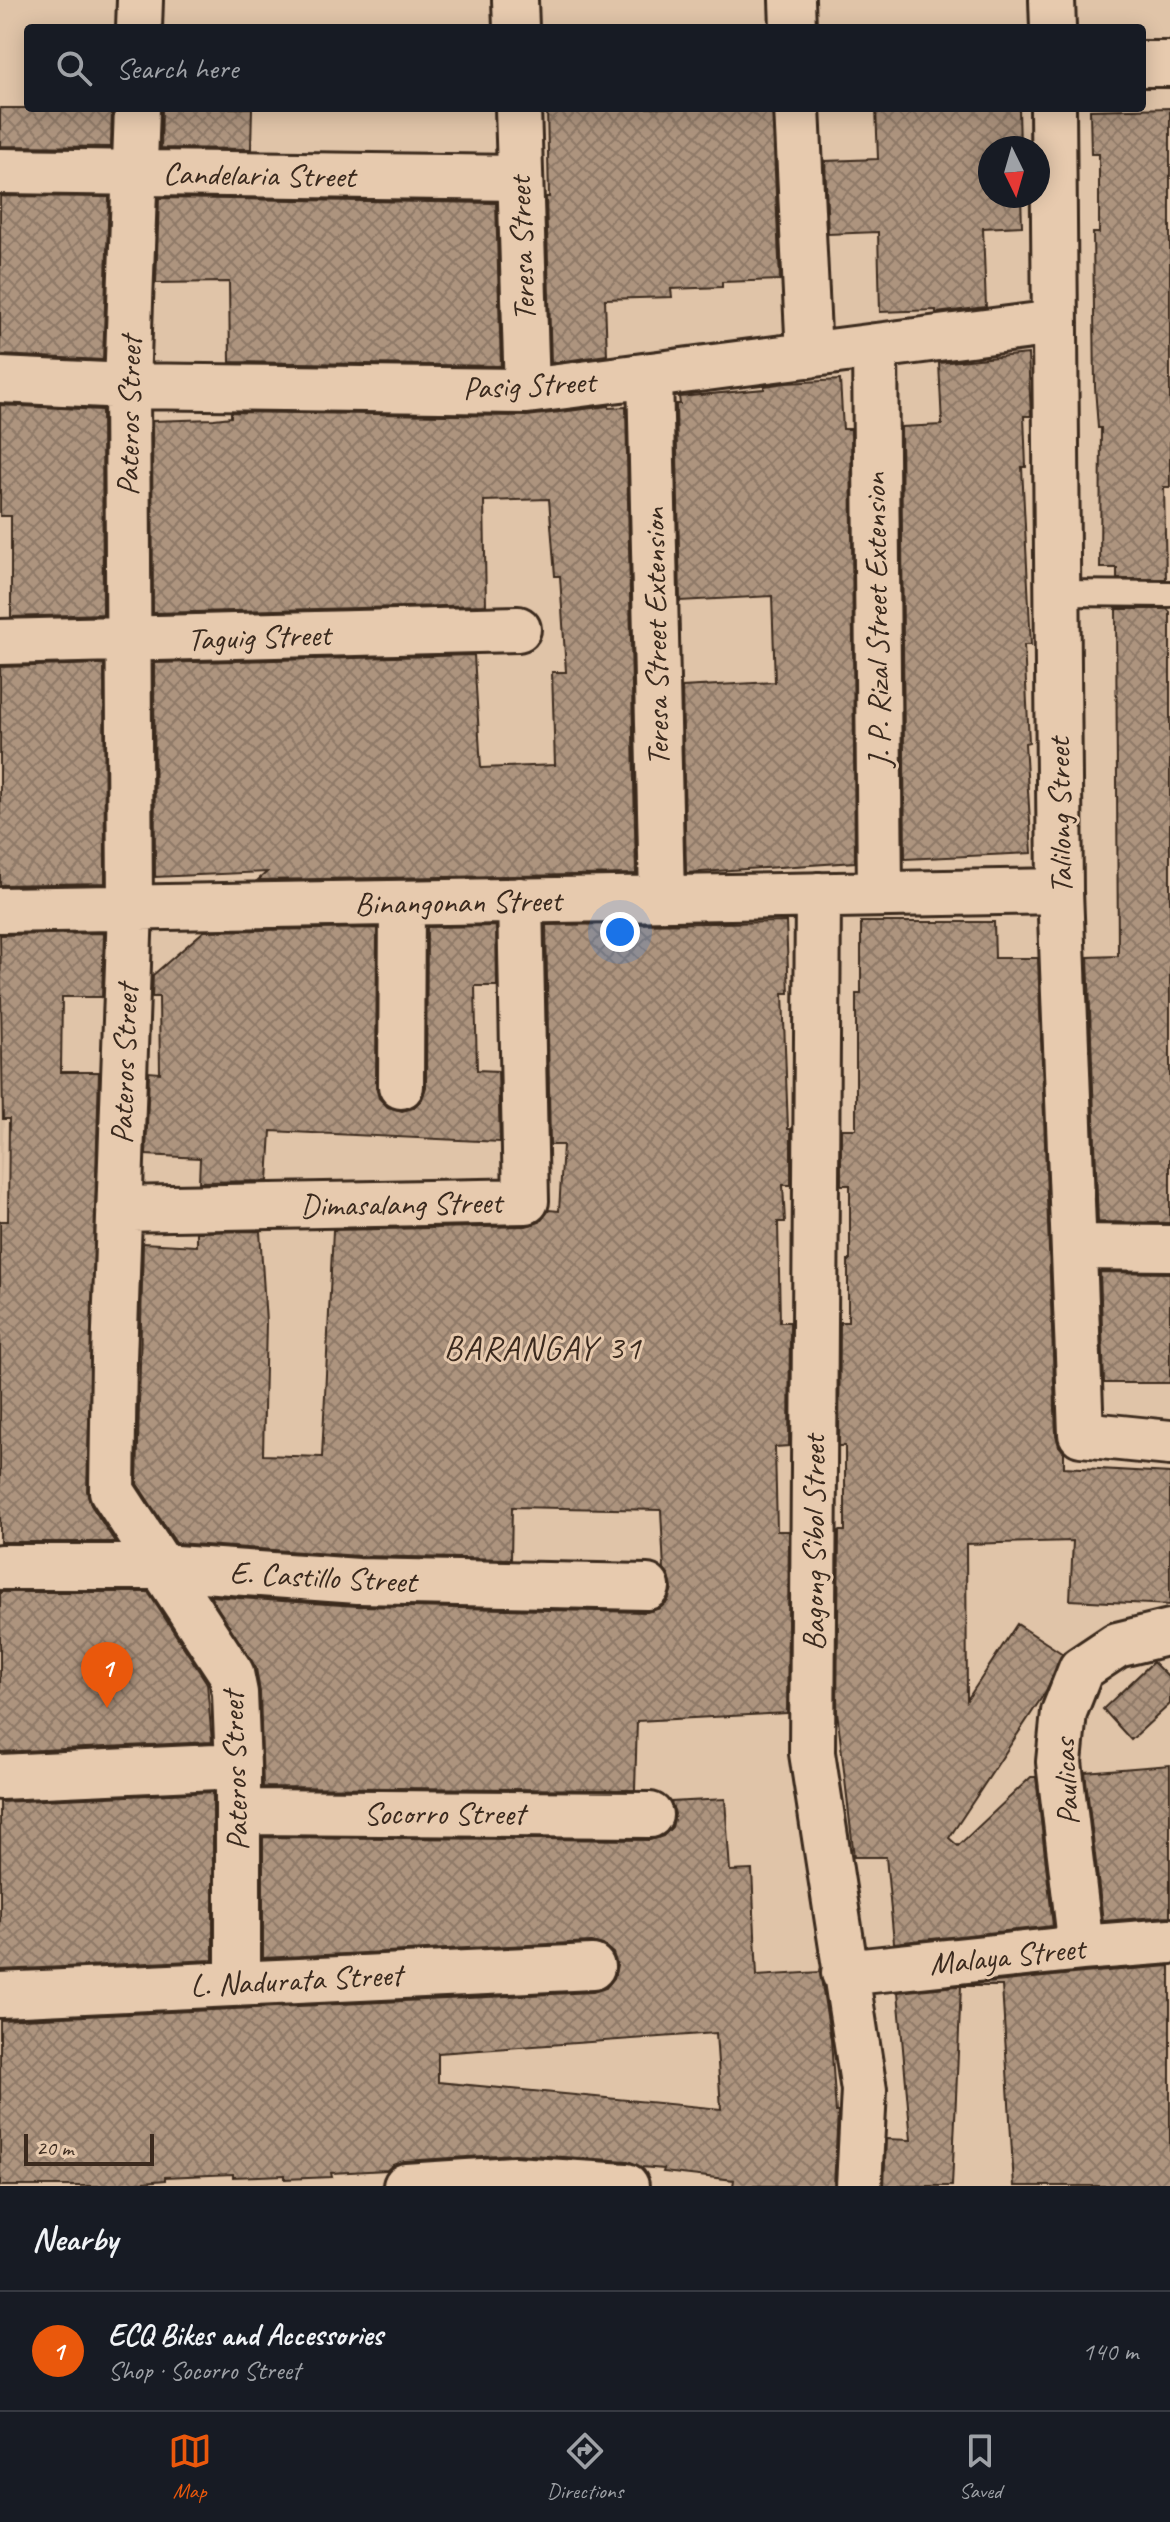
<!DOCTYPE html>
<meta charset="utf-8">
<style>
:root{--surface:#171b24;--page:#20242c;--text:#f1f3f6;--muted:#9ea1a6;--line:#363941;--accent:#ea580c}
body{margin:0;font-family:Caveat,sans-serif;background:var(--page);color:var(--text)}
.compass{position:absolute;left:978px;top:136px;width:72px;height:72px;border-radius:50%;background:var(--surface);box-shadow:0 4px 20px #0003;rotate:175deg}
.scale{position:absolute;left:24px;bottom:20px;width:130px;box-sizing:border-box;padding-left:8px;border:4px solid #3b2a1e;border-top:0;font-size:22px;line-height:28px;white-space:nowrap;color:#3b2a1e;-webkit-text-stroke:6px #e7caae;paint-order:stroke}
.you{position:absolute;left:620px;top:932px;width:28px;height:28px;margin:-20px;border:6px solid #fff;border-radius:50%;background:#1a73e8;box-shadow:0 0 0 12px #1a73e833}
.badge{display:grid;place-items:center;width:52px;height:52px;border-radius:50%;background:var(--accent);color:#fff;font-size:26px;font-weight:700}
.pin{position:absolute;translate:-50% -66px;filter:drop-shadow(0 2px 4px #0008)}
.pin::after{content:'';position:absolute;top:42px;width:28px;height:24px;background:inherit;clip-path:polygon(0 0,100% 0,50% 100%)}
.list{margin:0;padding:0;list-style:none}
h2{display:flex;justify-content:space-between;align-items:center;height:104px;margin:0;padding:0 32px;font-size:34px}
h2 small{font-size:26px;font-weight:400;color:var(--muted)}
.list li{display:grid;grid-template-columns:52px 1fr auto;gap:24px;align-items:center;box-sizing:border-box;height:120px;padding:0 32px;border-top:2px solid var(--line)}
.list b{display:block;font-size:30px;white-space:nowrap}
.list p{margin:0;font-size:26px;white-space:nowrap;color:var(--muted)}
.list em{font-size:26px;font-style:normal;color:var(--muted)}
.icon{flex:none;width:44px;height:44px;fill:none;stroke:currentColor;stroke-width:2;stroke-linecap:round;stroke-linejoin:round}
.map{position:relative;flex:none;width:1170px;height:2186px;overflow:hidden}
.search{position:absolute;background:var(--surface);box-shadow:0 4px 20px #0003;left:24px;right:24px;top:24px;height:88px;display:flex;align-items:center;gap:20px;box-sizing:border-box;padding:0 28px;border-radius:8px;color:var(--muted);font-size:30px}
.sheet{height:224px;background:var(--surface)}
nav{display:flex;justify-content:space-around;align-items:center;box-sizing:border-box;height:112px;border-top:2px solid var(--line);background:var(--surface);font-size:22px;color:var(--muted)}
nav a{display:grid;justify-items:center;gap:4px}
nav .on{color:var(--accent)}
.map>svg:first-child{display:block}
.built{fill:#d1b69b}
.building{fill:url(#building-cross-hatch);stroke:#3b2a1e;stroke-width:2;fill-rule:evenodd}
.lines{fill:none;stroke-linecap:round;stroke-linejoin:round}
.lane-casing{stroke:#3b2a1e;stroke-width:30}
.street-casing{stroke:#3b2a1e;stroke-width:50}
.lane{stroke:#e7caae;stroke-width:24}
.street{stroke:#e7caae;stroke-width:44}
.labels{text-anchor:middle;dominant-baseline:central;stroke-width:6;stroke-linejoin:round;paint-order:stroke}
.street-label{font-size:32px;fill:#3b2a1e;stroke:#e7caae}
.neighbourhood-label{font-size:34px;letter-spacing:2px;fill:#3b2a1e;stroke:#e7caae}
</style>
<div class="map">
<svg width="1170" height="2186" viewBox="0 0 1170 2186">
<defs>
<pattern id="building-cross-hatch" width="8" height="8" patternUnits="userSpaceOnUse" patternTransform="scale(2)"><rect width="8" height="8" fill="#ad947e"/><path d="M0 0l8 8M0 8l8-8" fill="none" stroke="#8e7967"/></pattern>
</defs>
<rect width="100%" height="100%" fill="#e0c4a8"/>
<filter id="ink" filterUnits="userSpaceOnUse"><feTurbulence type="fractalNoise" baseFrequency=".0125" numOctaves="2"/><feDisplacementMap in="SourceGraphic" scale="16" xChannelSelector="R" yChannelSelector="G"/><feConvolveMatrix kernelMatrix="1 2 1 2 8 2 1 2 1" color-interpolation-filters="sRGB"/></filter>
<g filter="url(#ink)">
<!-- built -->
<path class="built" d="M0,936H12L0,1207Z"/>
<!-- building -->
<path class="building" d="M0,108H112L111,147L0,146Z
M162,108H252L251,149L161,148Z
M547,108H772L780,280L722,282V287L671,289L672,297L605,299L607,355L551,363L546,197H549Z
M876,108H1019L1020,148H990V196H1021L1022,226L983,228L986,307L936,313V310L880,312L878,232L828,234L825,161L878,159Z
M1170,108V487H1164L1166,579H1117V568H1100L1101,428H1098L1095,387L1093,233H1099V154H1091L1090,110Z
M0,196L109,197L103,360L0,355Z
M159,198L496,203L501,366L230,362L229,282L156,283Z
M1028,354L1031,416H1024L1026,467H1022L1031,645H1024L1029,742L1025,743L1032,853L905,859L901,427L942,425L939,363Z
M840,380L843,429H851L855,862L686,873L682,687L775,682L772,596L680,601L676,404H680L679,397L764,389V386L786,383Z
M0,405L102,410L103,614L11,617V516H0Z
M609,406V408L626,407L636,874L258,880L267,872L155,877L154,663L474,655L481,768L555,765L552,672H566L560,576H555L549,499L484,501L486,605L153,613L152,421L214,419L231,417V412L527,416Z
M1116,609H1167L1170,612V1223L1098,1222L1088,957L1118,956Z
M104,664L105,883L0,885V667Z
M786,922L789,993H783L788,1129H791V1185H783L785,1222H778L780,1322H790L789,1446L775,1447L777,1531H789L787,1713L637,1721L635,1790L263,1787L260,1692L256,1668L210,1596L357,1606L647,1612L660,1608L668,1601L672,1588L669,1576L664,1570L661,1510L512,1507L511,1559L359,1556L176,1543L137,1484L143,1243L197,1246V1232L260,1231L266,1322L263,1455L322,1457L333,1230L526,1226L540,1222L549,1210L559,1211L563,1145H550L546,925Z
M861,922H994L995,958H1038L1056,1435L1059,1446L1064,1452V1467L1170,1473V1605L1070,1600L1073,1541L966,1544L967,1700L1017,1624L1063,1654L1046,1691L949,1838L958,1846L1031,1777H1036L1053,1926L894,1943L886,1857H854L837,1711L839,1531H845V1446H839L840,1322H848V1260H850V1185H841V1129H856V994H861Z
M496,926L497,986H475L477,1070L498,1071L500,1142L271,1131L268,1181L199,1182L200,1158L146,1155L149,1072L160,1073L159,997H152L153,975L204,931L377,928L376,1087L379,1098L388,1107L402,1111L413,1108L422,1099L426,1087L427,927Z
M104,933L102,997H62L61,1072H99L87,1491L91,1505L115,1542H0V1221H8L9,1119H3L0,935Z
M1100,1272L1170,1273V1383H1104Z
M0,1592H148L207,1683L212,1742L0,1752Z
M1153,1662L1170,1679V1704L1131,1740L1103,1709Z
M1170,1765V1916L1103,1921L1085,1772Z
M213,1792V1960L0,1970V1802Z
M725,1799L730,1871L752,1870L757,1976L820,1972L831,2040L836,2112H838L834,2186H733L734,2180L663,2172L664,2169L641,2167L628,2161L515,2154L404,2161L393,2165L387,2170L331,2173L332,2177L285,2179V2175L233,2177V2174L165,2177V2180L100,2186H0V2020L593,1992L606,1988L614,1978L617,1965L613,1953L603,1945L591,1942L263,1958V1837L650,1840L663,1836L672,1827L675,1814L671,1802ZM716,2033L721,2109L438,2082V2053Z
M1170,1966V2186H1014L1002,1986H961L952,2186H884L886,2139L911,2140L898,1992L1083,1973Z"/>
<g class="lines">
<defs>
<path id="lane" d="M1058,593L1170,594"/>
<path id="street" d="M515,0L516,28
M792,0L793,28
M1052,0L1053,28
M139,28L140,0
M1142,64H1170
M137,108L127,386L130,908L114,1359L112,1491L231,1673L235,1693L238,1766V1983
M518,108L527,391
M797,108L809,355
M1053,108L1060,891L1081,1434L1170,1443
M0,171L519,178
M875,346L880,893
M650,375L662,898
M0,380L127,386L527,391L1055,323
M0,642L518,629
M818,895L812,1753L864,2090L859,2186
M0,910L1060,891
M401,1086L402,903
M119,1209L526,1201L520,900
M1074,1247L1170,1248
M0,1567H161L358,1581L647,1587
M0,1777L238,1766
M238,1812L650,1815
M1081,1948L1059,1762L1064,1712L1081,1669L1117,1645L1170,1632
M844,1973L1081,1948L1170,1941
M0,1995L592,1967
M406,2186L513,2179L626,2186"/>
</defs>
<!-- lane casing -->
<use href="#lane" class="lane-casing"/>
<!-- street casing -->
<use href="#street" class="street-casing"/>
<!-- lane -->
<use href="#lane" class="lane"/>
<!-- street -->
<use href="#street" class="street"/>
</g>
</g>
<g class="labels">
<!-- street labels -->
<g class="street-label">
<text transform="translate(259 175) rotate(1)">Candelaria Street</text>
<text transform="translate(522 249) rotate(-92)">Teresa Street</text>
<text transform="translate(529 385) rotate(-3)">Pasig Street</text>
<text transform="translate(129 416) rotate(-89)">Pateros Street</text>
<text transform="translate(877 620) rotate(-91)">J. P. Rizal Street Extension</text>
<text transform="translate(259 637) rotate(-2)">Taguig Street</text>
<text transform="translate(656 637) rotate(-91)">Teresa Street Extension</text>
<text transform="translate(1060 816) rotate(-91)">Talilong Street</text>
<text transform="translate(458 902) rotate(-1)">Binangonan Street</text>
<text transform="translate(124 1064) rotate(-88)">Pateros Street</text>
<text transform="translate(401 1204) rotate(-1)">Dimasalang Street</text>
<text transform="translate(813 1543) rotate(-90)">Bagong Sibol Street</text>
<text transform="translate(323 1577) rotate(3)">E. Castillo Street</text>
<text transform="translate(235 1771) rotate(-92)">Pateros Street</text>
<text transform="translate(1066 1782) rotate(-93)">Paulicas</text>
<text x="444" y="1813">Socorro Street</text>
<text transform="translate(1007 1956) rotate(-6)">Malaya Street</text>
<text transform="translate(296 1980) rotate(-3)">L. Nadurata Street</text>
</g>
<!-- neighbourhood labels -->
<g class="neighbourhood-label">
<text x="543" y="1347">BARANGAY 31</text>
</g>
</g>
</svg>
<svg class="compass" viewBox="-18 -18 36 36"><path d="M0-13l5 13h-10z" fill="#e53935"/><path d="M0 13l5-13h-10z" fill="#9ea1a6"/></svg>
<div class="scale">20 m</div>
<div class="you"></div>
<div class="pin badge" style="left:107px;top:1708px">1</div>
<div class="search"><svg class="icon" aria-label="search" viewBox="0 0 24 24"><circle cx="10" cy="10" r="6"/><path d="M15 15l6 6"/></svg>Search here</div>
</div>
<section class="sheet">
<h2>Nearby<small></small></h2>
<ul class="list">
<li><span class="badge">1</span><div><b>ECQ Bikes and Accessories</b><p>Shop · Socorro Street</p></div><em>140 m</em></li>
</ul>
</section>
<nav>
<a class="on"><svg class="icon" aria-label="map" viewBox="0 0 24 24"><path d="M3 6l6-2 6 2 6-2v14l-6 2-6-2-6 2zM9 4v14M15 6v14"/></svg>Map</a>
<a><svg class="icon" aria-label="directions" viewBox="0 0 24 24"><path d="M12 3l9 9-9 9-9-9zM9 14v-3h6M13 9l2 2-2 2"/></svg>Directions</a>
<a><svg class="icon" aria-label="saved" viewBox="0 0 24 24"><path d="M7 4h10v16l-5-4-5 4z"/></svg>Saved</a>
</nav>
